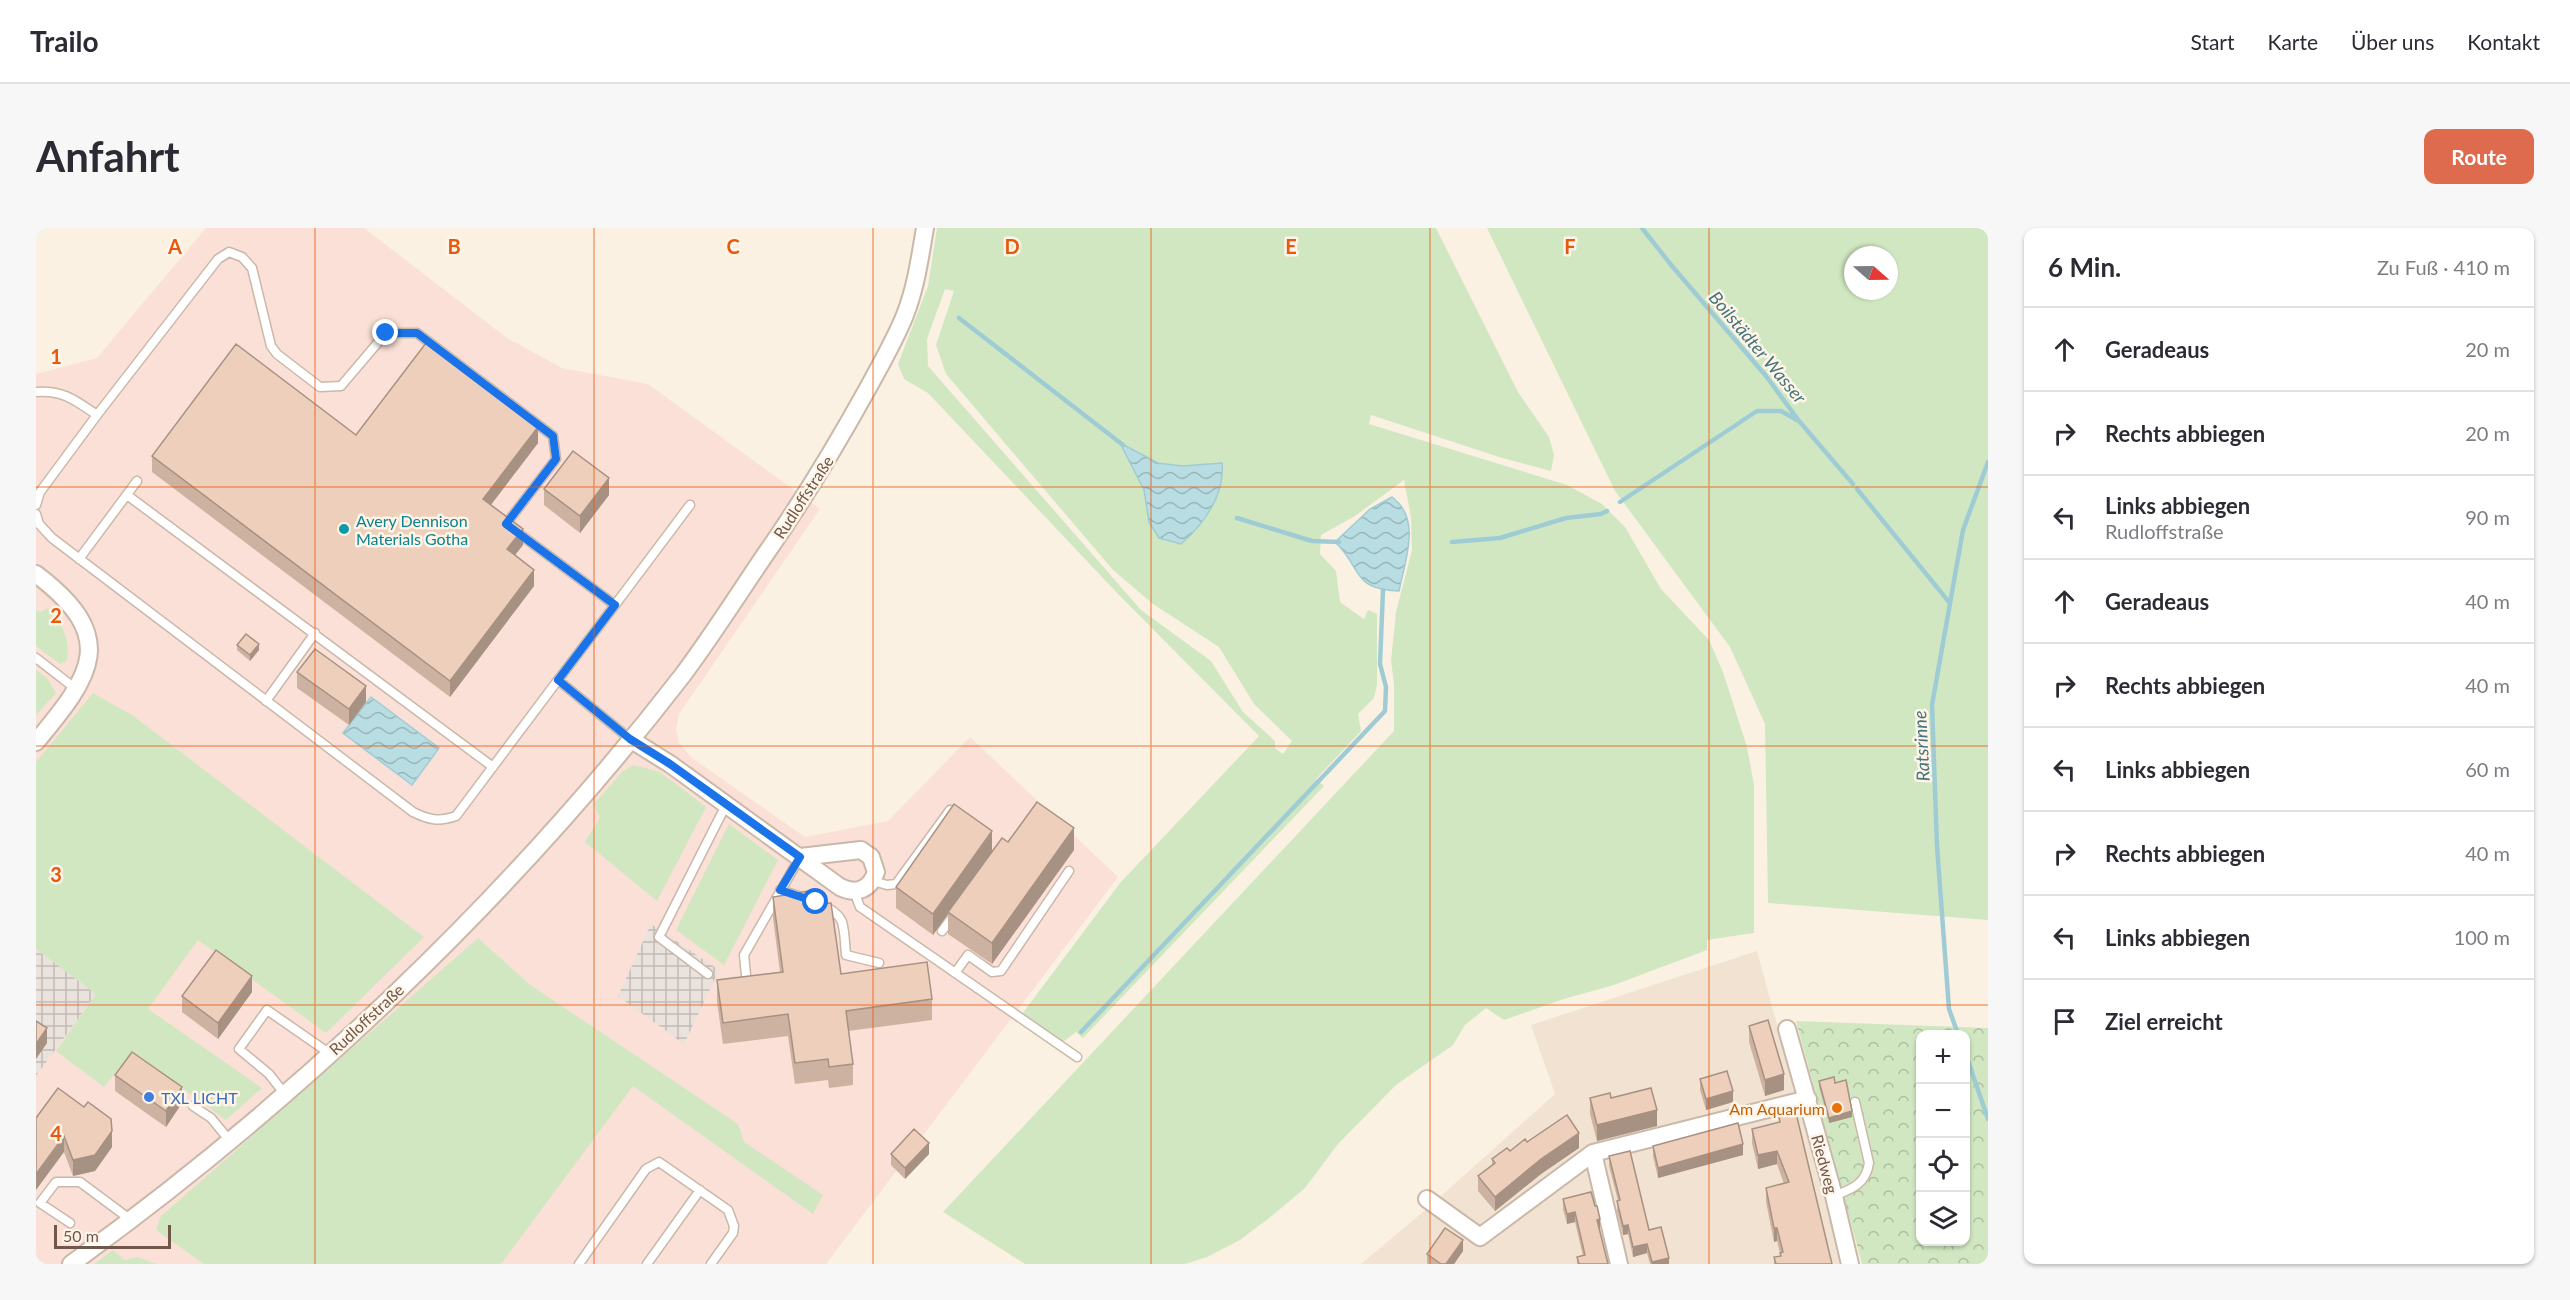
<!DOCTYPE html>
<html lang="de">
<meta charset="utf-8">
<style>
:root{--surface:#fff;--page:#f7f7f7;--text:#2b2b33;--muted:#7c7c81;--line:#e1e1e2;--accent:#de6b4d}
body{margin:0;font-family:Lato,sans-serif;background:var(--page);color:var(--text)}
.controls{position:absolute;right:18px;bottom:18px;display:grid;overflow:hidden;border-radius:12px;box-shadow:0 2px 4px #0004}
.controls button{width:54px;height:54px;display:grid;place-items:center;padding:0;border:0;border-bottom:2px solid var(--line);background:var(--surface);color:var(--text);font:30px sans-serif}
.compass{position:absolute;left:1808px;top:18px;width:54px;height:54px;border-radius:50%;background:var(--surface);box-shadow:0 2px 4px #0004;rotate:110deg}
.scale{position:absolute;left:18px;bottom:15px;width:117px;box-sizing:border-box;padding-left:6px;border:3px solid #70574a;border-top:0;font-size:16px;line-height:21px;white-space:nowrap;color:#70574a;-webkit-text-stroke:4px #fef5e8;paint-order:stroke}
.stop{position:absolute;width:18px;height:18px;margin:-14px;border:4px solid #1a73e8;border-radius:50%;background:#fff}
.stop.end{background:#1a73e8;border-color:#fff;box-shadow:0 2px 6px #0008}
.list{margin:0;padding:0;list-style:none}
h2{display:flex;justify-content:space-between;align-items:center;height:78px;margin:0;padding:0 24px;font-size:26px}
h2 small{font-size:20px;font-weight:400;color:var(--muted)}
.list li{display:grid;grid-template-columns:39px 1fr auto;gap:18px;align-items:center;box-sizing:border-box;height:84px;padding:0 24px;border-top:2px solid var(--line)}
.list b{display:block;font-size:22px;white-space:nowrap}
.list p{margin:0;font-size:20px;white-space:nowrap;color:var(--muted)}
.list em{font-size:20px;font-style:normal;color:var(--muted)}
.icon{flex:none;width:33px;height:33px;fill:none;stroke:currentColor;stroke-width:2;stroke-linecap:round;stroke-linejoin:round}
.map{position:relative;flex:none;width:1952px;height:1036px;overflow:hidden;border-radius:12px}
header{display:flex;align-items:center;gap:36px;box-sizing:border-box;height:84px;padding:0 30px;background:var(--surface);border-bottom:2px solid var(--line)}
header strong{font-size:28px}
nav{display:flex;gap:33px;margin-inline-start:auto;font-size:21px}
.intro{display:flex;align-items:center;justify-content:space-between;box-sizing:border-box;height:144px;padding:0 36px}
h1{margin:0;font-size:42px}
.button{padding:15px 27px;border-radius:12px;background:var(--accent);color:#fff;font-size:21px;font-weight:700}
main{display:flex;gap:36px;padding:0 36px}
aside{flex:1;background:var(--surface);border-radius:12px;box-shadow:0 2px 4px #0004}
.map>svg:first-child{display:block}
.residential{fill:#f2e2d1}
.commercial{fill:#fae0d6}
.industrial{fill:url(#industrial-grid)}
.green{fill:#d1e7c2;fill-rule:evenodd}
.forest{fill:url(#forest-crowns);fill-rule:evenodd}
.water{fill:url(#water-waves);stroke:#9fccd4;stroke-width:1.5}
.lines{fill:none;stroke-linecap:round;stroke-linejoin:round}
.stream{stroke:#9fccd4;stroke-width:4.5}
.service-casing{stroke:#cab8a9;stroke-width:11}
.minor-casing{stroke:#cab8a9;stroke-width:20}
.service{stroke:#fff;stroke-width:8}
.minor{stroke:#fff;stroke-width:16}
.wall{fill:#cdb2a1}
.shaded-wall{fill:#a79183}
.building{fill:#eecfbb;stroke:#a79183;stroke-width:1.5}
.route{stroke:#1a73e8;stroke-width:8}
.grid{fill:none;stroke:#e8590c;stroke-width:1.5;stroke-opacity:0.55}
.culture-dot{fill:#0f9aa8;stroke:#fef5e8;stroke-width:2}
.shop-dot{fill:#3f7fe0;stroke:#fef5e8;stroke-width:2}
.food-dot{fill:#e8710a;stroke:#fef5e8;stroke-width:2}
.labels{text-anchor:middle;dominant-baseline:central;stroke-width:5;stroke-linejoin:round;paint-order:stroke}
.street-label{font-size:16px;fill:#70574a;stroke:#fef5e8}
.culture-label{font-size:16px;fill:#0d838f;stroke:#fef5e8;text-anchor:start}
.shop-label{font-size:16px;fill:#366cbe;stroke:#fef5e8;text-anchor:start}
.food-label{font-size:16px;fill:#c56008;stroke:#fef5e8;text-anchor:end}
.water-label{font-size:18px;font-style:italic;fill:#43737c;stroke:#fef5e8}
.grid-label{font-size:20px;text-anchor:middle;font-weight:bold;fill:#e8590c;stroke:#fef5e8;stroke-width:5;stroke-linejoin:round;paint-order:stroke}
</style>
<header>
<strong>Trailo</strong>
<nav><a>Start</a><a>Karte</a><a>Über uns</a><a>Kontakt</a></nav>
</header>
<div class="intro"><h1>Anfahrt</h1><a class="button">Route</a></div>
<main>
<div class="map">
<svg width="1952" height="1036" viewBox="0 0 1952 1036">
<defs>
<pattern id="industrial-grid" width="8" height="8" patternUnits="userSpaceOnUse" patternTransform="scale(1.5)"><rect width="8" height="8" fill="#eae3dd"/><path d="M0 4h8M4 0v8" fill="none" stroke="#c2bbb5"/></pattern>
<pattern id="forest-crowns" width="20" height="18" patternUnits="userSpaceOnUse" patternTransform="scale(1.5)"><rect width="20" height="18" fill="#d1e7c2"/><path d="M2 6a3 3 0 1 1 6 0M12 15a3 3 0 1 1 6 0" fill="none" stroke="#aebea0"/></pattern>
<pattern id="water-waves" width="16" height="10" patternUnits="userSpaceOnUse" patternTransform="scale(1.5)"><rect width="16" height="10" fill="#b8dde2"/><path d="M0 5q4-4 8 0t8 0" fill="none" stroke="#9ab6b9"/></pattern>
</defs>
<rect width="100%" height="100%" fill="#fbf1e2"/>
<!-- residential -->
<path class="residential" d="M1721,723L1806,1036H1325L1388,983L1519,866L1495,797Z"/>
<!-- commercial -->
<path class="commercial" d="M170,0H328L471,110L526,140L612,156L784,281L643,486L640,501L643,515L656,530L769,609L852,593L934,509L1082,649L790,1036H0V146L61,130Z"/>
<!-- industrial -->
<path class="industrial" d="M615,696L683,742L648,816L582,768Z
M0,721L60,766L0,848Z"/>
<!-- green -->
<path class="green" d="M901,0H1400L1482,164L1513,209L1518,227L1515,243L1466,230L1335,187L1333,196L1531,257L1566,276L1589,299L1625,361L1673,412L1687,444L1711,519L1718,557V705L1671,712V722L1578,757L1531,770L1468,792L1450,780L1429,797L1417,817L1360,857L1302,916L1269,960L1237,987L1204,1012L1171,1029L1149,1036H989L907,984L1358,503V456L1355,433L1360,384L1376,322L1375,289L1368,252L1319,288L1285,307L1284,326L1300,343L1304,374L1328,391L1332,382L1341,386V457L1338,470L1322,486L1325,503L1280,551L1288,558L1047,810L1040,804L1027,814L986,786L1084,655L1223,508L1083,367L892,165L868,151L862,136L892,58ZM909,61L918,63L900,117L910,146L1077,342L1117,376L1183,419L1218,476L1256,513L1247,526L1239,520V513L1207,484L1175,433L1105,382L892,138L891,111ZM1085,216L1122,234L1146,238L1186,236L1113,294L1108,262Z
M1451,0H1952V692L1732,675L1729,496L1694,419L1579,263ZM1817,27H1853V63H1817Z
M12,380C27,399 34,408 31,433L24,436L0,418V382L4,384Z
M0,442L12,451L20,465L0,487Z
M57,465L96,487L388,709L290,805L162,712L112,781L226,860L190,892L96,824L68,859L20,823L60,766L0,721V534Z
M598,537L624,544L670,579L621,673L549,614L564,589L557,577L587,543Z
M693,596L742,632L688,737L640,702Z
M442,710L493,756L702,896L708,914L787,967L777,986L597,858L465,1036H168L120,1002L125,988Z
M77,1022L88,1032L102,1029L120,1036H58Z"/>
<!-- forest -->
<path class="forest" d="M1760,793L1952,800V1036H1826ZM1884,806H1930V1014H1884Z"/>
<!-- water -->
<path class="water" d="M1084,215L1122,235L1146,238L1186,235C1189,267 1168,296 1145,316L1123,310L1113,294L1108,262Z
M1356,269C1386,291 1369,332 1363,363C1314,361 1327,340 1299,314L1334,281Z
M335,469L403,520L376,557L307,505Z"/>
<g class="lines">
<!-- stream -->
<path class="stream" d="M1606,0L1636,38L1730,148L1763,193L1817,256
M923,90L1087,217
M1821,261L1913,374
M1584,274L1721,183H1745L1761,192
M1201,290L1276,313L1303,314
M1416,314L1464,310L1530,290L1565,286L1571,283
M1045,804L1349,483L1350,459L1344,436L1347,362
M1922,806L1913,781L1901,618L1896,477L1927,302L1952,234
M1930,827L1952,891"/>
<defs>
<path id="service" d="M0,164C27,162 39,172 61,187L4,264L0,277
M61,187L182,31L193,24L206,29L216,40L235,118L241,126L284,159L305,158L350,105H381L517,208L520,231L470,296L579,377L522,452
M91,267L457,539
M0,286L3,296L16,310L377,584C393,592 403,594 420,588L522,452L594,511
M43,331L101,253
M579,377L654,277
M0,430L40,461
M230,473L279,405
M837,653L851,657L860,656L914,582L916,583
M744,662C761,668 800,677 806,694C809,704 809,717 810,727L843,735
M818,663L824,679L1041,829
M906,703L918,687
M919,745L932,727L956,744L965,743L1033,643
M672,746L623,709L690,577
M711,757L708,727L764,629
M248,865L233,846L203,821L231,782L293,825
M157,878L175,890L194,913
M1798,968C1816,961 1830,956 1833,935L1819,874
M34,995L4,975L20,954H44L95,992
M543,1036L610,941L623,934L692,982L698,998L697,1005L675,1036
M611,1036L664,962"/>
<path id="minor" d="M0,346C83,409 57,446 0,514
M594,511L634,536L804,659C820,667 834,662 840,644L835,629L825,622L764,629
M1751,801L1798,968L1814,1036
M1557,925L1583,1036
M1391,971L1444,1009L1557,925L1772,871
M35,1036C261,873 475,669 646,448C676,408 703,365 731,324C768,271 801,216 832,160C845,136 859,112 869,87C880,59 884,29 889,0"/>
</defs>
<!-- service casing -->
<use href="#service" class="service-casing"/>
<!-- minor casing -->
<use href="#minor" class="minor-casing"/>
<!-- service -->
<use href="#service" class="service"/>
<!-- minor -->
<use href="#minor" class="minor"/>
</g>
<!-- wall -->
<path class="wall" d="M320,207L502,215L455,277L487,317L479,327L498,358L414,469L116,244V228Z
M508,261L573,267L544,305L508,277Z
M201,417L223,422L214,433L201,422Z
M261,444L330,474L313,497L261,460Z
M972,614L1038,622L956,736L912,706V686L897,707L860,680V659L956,624Z
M737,669L774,678L805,746L896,771V792L812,803L817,836V857L793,860L792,852L759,856L752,808L687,816L681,774V752L744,744L737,690Z
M216,764L182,811L146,784V768Z
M1713,798L1748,862L1729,868L1713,814Z
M79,847L146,875L130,899L79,863Z
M1664,851L1697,874L1670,882L1664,862Z
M1783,853L1799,855L1816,889L1793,895L1783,859Z
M1554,870H1575L1621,898L1561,913L1554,886Z
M1743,889L1796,1036H1738V1029L1744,1028V1025L1741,1013L1738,1014L1730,974V960L1748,956L1741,936L1722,941L1716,915V901L1743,895Z
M0,890L76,919L59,943L37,948L28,924Z
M1491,914L1543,920L1505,946L1459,983L1442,963V948L1456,938V931L1474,923Z
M1617,918L1707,927L1622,950L1617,928Z
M855,926H893L869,951L855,937Z
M1573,928L1613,1002L1633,1036H1614L1611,1025L1597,1029L1592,1006L1587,1007L1581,983L1582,973L1573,938Z
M1527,971L1564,1002H1563L1572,1036H1541V1029L1547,1028L1539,994L1531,996L1527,981Z
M1427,1023L1418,1036H1391V1026Z"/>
<!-- shaded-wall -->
<path class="shaded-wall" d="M502,199V215L447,287V271Z
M573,250V267L544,305V288Z
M487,301V317L471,337V321Z
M498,342V358L414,469V453Z
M223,416V422L214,433V427Z
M330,458V474L313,497V481Z
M1038,600V622L956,736V715Z
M956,603V624L897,707V686Z
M216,748V764L182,811V795Z
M11,800V815L0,831V816Z
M1748,846V862L1729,868V852Z
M146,859V875L130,899V883Z
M1697,863V874L1670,882V871Z
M1621,882V898L1561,913V897Z
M1816,883V889L1793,895V890Z
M76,903V919L59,943L37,948V932Z
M1543,905V920L1505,946L1459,983V969L1505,931Z
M28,908V924L0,962V946Z
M893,915V926L869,951V940Z
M1707,916V927L1622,950V940Z
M1741,923V936L1722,941V927Z
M1539,984V994L1531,996V986Z
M1564,991V1002L1561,1003V992Z
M1592,997V1006L1587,1007V998Z
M1738,1000H1741V1013L1738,1014Z
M1427,1012V1023L1418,1036H1410Z
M1611,1016V1025L1597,1029V1019Z
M1633,1030V1036H1616V1034Z"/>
<!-- building -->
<path class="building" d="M390,115L502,199L447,271L487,301L471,321L498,342L414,453L116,228L200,116L320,207Z
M537,223L573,250L544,288L508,261Z
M210,406L223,416L214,427L201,417Z
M279,421L330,458L313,481L261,444Z
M1001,574L1038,600L956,715L912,684L966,610L972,614Z
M918,576L956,603L897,686L860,659Z
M772,663L774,678L795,675L805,746L891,734L896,771L810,783L817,836L793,839L792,831L759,835L752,786L687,795L681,752L747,744L737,669Z
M180,722L216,748L182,795L146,768Z
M1732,792L1748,846L1729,852L1713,798Z
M0,793L11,800L0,816Z
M96,824L146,859L130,883L79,847Z
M1691,843L1697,863L1670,871L1664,851Z
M1798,849L1799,855L1810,852L1816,883L1793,890L1783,853Z
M22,860L48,879L52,874L75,891L76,903L59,927L37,932L28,908L0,946V890Z
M1615,860L1621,882L1561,897L1554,870L1574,865L1575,870Z
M1760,885L1796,1036H1740L1738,1029L1745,1028L1744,1025L1747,1024L1741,1000H1738L1730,960L1753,954L1741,923L1722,927L1716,901L1744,894L1743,889Z
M1531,887L1543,905L1505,931L1459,969L1442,948L1459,935L1456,931L1471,920L1474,923L1489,911L1491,914Z
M1702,895L1707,916L1622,940L1617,918Z
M878,901L893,915L869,940L855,926Z
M1594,923L1613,1002L1625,999L1633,1030L1616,1034L1611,1016L1597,1019L1592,997L1587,998L1581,973L1584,972L1573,928Z
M1555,964L1559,978H1561L1564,991L1561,992L1572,1036H1543L1541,1029L1549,1027L1539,984L1531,986L1527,971Z
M1409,1000L1427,1012L1410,1036H1405L1391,1026Z"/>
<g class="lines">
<!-- route -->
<path class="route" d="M350,105H381L517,208L520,231L470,296L579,377L522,452L594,511L634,536L764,629L744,662L780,674"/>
</g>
<!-- grid -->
<path class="grid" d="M279,0V1036M558,0V1036M837,0V1036M1115,0V1036M1394,0V1036M1673,0V1036M0,259H1952M0,518H1952M0,777H1952"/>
<!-- markers -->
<circle class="culture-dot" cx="308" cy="301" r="6"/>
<circle class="shop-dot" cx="113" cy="869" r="6"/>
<circle class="food-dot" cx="1801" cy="880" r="6"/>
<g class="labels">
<!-- street labels -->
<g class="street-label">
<text transform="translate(767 269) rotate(-57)">Rudloffstraße</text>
<text transform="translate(330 791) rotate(-43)">Rudloffstraße</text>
<text transform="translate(1789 936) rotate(75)">Riedweg</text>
</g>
<!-- culture labels -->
<g class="culture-label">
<text x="320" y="292">Avery Dennison<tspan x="320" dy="18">Materials Gotha</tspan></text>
</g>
<!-- shop labels -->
<g class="shop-label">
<text x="125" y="869">TXL LICHT</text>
</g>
<!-- food labels -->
<g class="food-label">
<text x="1789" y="880">Am Aquarium</text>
</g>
<!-- water labels -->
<g class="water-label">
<text transform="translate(1722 119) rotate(50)">Boilstädter Wasser</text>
<text transform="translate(1885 518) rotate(-93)">Ratsrinne</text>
</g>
</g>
<g class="grid-label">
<text x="139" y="26">A</text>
<text x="418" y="26">B</text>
<text x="697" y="26">C</text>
<text x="976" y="26">D</text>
<text x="1255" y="26">E</text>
<text x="1534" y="26">F</text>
<text x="20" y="136">1</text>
<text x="20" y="395">2</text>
<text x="20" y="654">3</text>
<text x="20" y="913">4</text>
</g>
</svg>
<div class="controls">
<button>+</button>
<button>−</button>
<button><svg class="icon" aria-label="locate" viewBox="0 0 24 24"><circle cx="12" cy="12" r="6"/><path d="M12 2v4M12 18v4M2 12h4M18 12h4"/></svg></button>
<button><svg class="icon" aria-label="layers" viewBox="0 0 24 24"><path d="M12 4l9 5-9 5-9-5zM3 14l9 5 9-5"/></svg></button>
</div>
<svg class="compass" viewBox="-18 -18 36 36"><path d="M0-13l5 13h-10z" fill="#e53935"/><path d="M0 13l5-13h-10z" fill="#7c7c81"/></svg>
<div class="scale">50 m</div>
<div class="stop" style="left:780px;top:674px"></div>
<div class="stop end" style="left:350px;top:105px"></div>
</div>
<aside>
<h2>6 Min.<small>Zu Fuß · 410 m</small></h2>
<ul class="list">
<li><svg class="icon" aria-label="ahead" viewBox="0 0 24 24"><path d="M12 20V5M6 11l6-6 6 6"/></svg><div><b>Geradeaus</b></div><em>20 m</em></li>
<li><svg class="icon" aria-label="right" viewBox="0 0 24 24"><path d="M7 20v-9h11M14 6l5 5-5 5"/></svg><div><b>Rechts abbiegen</b></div><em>20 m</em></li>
<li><svg class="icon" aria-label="left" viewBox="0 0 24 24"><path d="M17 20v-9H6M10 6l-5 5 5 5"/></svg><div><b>Links abbiegen</b><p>Rudloffstraße</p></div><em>90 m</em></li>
<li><svg class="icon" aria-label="ahead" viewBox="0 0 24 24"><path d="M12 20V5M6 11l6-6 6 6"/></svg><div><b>Geradeaus</b></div><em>40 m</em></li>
<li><svg class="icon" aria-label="right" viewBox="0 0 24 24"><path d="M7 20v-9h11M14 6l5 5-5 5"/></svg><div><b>Rechts abbiegen</b></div><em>40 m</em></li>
<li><svg class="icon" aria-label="left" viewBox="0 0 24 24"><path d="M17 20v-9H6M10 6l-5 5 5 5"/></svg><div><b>Links abbiegen</b></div><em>60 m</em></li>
<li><svg class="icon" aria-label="right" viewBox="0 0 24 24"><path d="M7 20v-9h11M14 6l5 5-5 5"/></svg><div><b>Rechts abbiegen</b></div><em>40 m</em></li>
<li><svg class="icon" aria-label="left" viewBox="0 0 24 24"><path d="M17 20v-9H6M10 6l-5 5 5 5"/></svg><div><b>Links abbiegen</b></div><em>100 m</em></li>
<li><svg class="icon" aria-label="arrive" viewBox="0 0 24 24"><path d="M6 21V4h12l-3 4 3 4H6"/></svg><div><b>Ziel erreicht</b></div></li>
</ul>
</aside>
</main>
